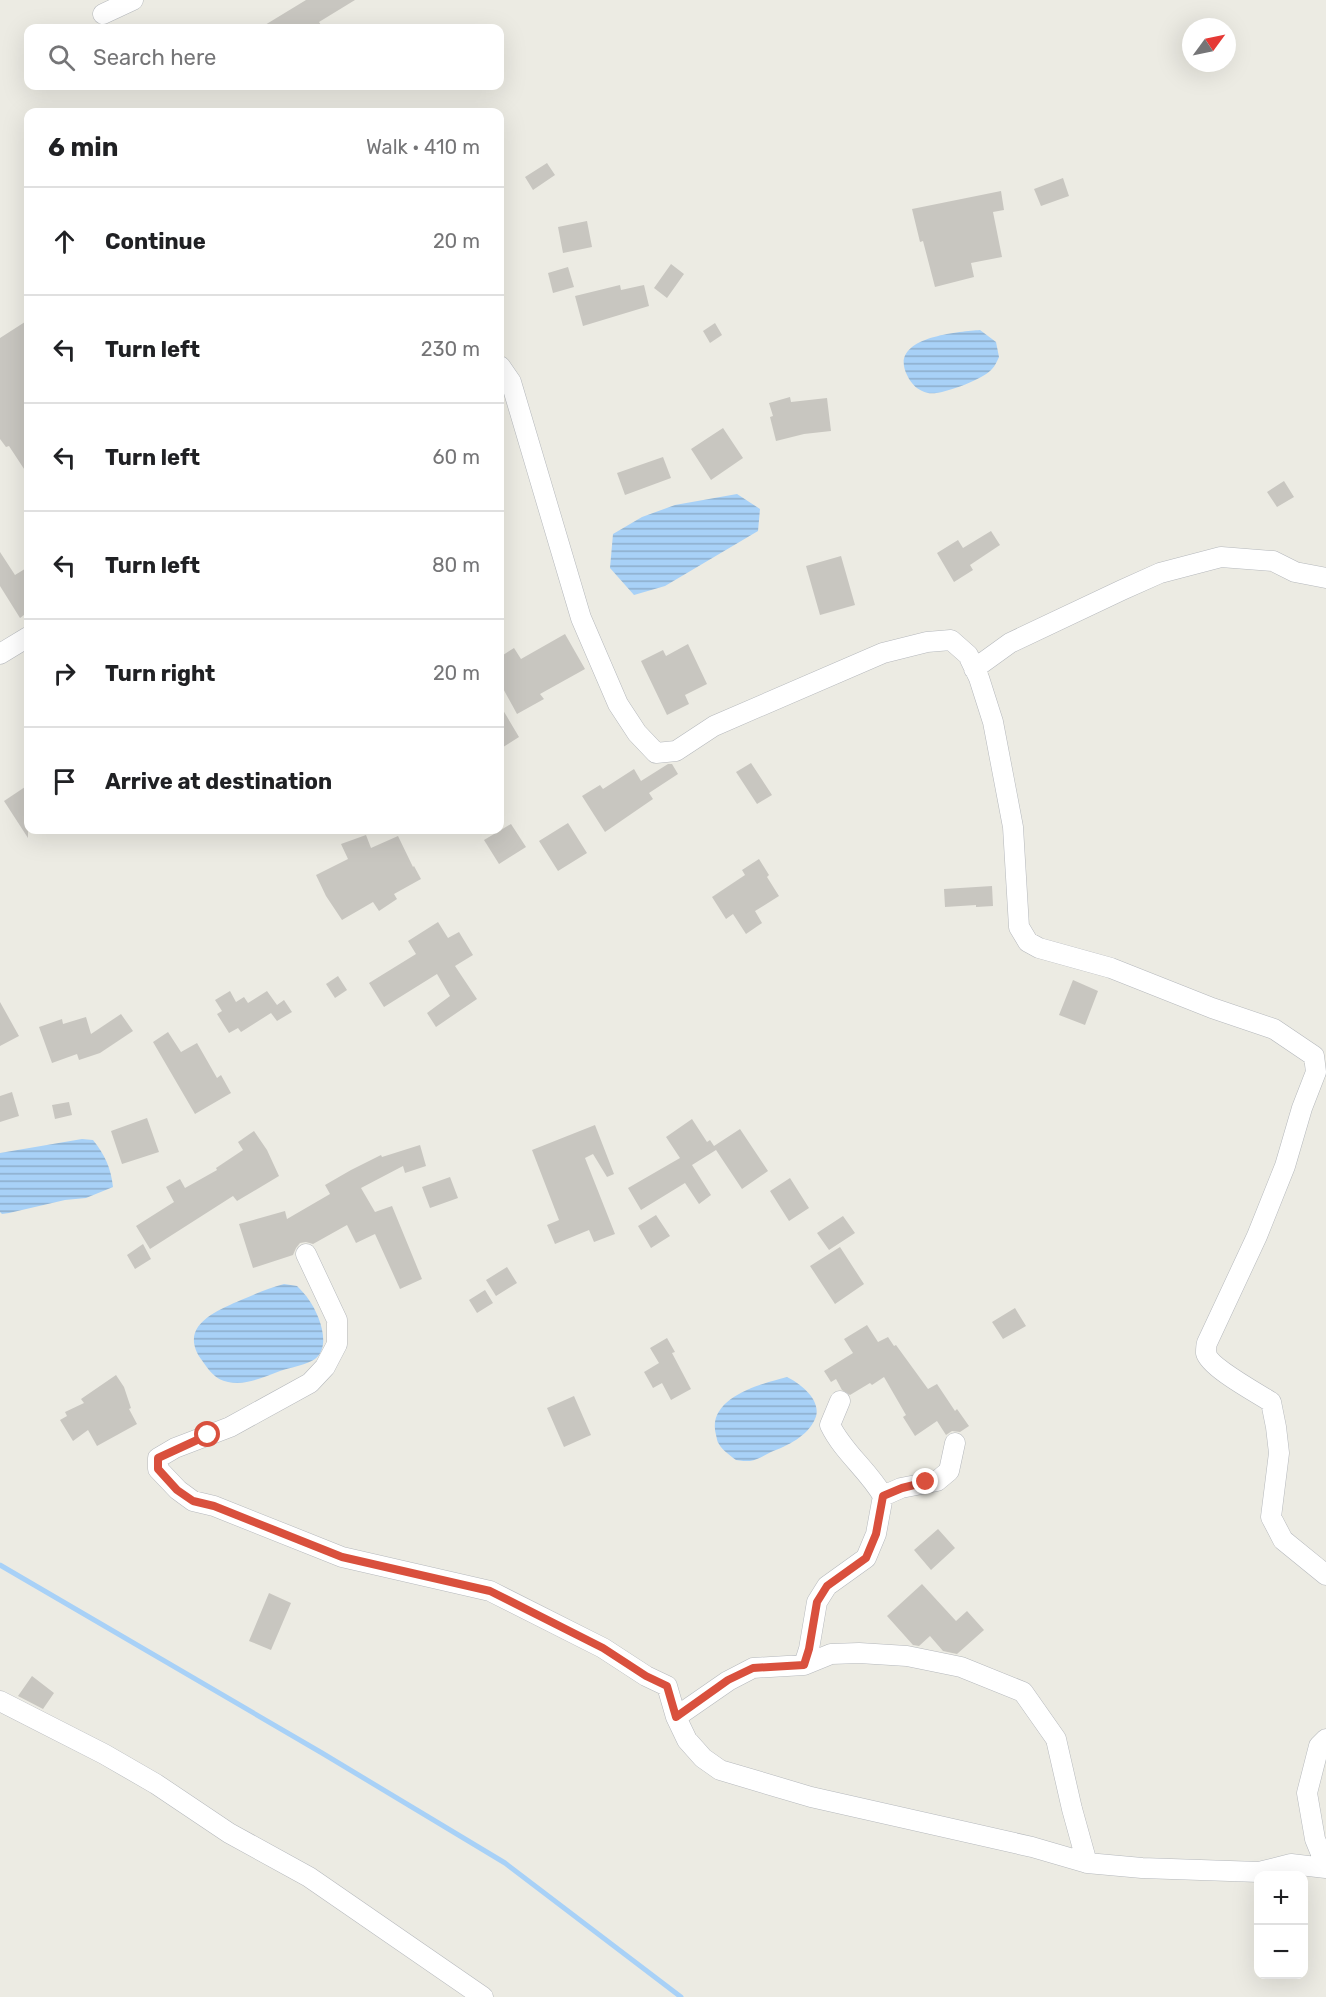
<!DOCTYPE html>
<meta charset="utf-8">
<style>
:root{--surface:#fff;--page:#f2f2f2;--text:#202124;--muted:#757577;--line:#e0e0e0}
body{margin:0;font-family:Rubik,sans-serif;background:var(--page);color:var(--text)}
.controls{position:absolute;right:18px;bottom:18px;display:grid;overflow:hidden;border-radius:12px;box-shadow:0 6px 24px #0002}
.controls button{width:54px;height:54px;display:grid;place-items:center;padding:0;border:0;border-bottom:2px solid var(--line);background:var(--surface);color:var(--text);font:30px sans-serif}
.compass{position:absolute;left:1182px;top:18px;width:54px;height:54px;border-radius:50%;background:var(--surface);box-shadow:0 6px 24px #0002;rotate:57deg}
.stop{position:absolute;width:18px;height:18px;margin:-14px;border:4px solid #d9503d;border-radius:50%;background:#fff}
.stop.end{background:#d9503d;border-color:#fff;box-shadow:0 2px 6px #0008}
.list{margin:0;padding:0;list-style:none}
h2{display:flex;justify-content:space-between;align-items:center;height:78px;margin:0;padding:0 24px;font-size:26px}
h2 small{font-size:20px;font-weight:400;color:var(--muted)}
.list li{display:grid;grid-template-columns:39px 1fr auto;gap:18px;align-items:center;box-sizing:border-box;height:108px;padding:0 24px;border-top:2px solid var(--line)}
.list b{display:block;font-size:22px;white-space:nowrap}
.list em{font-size:20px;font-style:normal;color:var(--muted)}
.icon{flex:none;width:33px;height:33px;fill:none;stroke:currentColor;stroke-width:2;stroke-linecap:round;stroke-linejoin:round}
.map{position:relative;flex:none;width:1326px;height:1997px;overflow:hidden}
.search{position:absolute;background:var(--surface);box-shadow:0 6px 24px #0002;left:24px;top:24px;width:480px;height:66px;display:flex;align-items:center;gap:15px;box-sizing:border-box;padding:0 21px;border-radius:12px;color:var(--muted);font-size:22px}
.panel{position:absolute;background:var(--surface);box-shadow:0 6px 24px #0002;left:24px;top:108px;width:480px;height:726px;border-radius:12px}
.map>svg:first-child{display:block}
.water{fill:url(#water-rules)}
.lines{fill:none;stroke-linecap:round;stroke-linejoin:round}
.stream{stroke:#a8d1f7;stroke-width:5}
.building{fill:#c8c6c0}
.street-casing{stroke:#b5b8bc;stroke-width:21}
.street{stroke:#fff;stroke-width:20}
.route{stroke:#d9503d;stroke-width:8}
</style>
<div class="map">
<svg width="1326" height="1997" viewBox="0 0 1326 1997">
<defs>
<pattern id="water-rules" width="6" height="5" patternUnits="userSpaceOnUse" patternTransform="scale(1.5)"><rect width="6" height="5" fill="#a8d1f7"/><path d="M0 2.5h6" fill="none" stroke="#8cadcb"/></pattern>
</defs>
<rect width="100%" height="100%" fill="#ecebe3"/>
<!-- water -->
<path class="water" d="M980,330L996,342L999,357C997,361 995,366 992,369C984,379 940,396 928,393C918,391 911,384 907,375C888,337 957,332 980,330Z
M737,494L760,509L758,531L665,586L634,595L610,568L613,534L642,517L675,505Z
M82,1139L93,1140C105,1155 111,1168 113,1187L86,1198L65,1200L9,1213L2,1214L0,1212V1153Z
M284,1284L297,1286C301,1290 306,1295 309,1300C319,1314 332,1346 315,1359C309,1364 289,1368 280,1371C263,1377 246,1386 228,1382C215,1380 208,1369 201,1359C178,1326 216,1311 241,1300C255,1294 269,1288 284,1284Z
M787,1377C801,1384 823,1401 815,1419C808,1436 787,1446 771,1452C765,1455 757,1460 750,1461C746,1461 741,1461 736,1460C731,1456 722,1450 719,1444C717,1442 717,1438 716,1435C706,1398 760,1384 787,1377Z"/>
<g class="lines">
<!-- stream -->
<path class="stream" d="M0,1565L322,1753L505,1863L681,1997"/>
</g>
<!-- building -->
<path class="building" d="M306,0H355L319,22L323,28H260Z
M547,163L555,175L533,190L525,177Z
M1063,178L1069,196L1041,206L1034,189Z
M1001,191L1004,210L993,212L1002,257L971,263L974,277L935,287L923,241L920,242L912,209Z
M587,221L592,247L563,253L558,227Z
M671,264L684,274L667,298L654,288Z
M568,267L574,287L553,293L548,273Z
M620,285L621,290L644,285L649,306L583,326L575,296Z
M28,320V475L9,446L6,447L0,439V338Z
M715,323L722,335L710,343L703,331Z
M790,397L791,402L827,398L831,431L804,434L776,441L770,417L773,416L769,403Z
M723,428L743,458L711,480L691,449Z
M663,457L671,478L625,495L617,473Z
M1284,481L1294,497L1277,507L1267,492Z
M991,531L1000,545L970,565L973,570L954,582L937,553L958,540L963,548Z
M0,552L15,575L28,567V612L20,618L0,586Z
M841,556L855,605L820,615L806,566Z
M565,634L585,669L540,694L544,699L517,714L500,683V657L514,648L521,659Z
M688,644L707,684L685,695L689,704L667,715L641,661L663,650L666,656Z
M500,705L519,737L500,749Z
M751,763L772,795L757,804L736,772Z
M668,764H672L678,774L649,793L653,799L605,832L582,796L600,785L603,789L634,769L641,781Z
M28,785V838L4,801Z
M568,823L587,853L558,871L539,841Z
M511,824L526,847L499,864L484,840Z
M366,835L371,848L398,836L413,867L414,866L421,879L394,894L397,899L379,911L373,902L342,920L326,896L316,875L348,859L341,844Z
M759,859L769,875L767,877L779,896L755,911L762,923L746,934L733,914L726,919L712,897L745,875L742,870Z
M992,886L993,906L976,907V905L945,907L944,889Z
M438,922L448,938L459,932L473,955L455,966L477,999L436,1027L427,1013L450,996L437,974L384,1007L369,983L416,954L408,941Z
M338,976L347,990L335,998L326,984Z
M1073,980L1098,991L1085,1025L1059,1015Z
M230,991L236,1002L244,997L248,1003L267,991L277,1005L284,1000L292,1012L277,1021L271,1013L241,1032L238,1028L229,1033L217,1014L222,1011L215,1000Z
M0,1002L19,1036L0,1046Z
M121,1014L133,1031L100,1053L79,1060L77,1054L52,1063L39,1027L62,1019L63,1024L86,1017L91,1034Z
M168,1032L181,1052L197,1043L217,1078L221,1075L231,1093L195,1114L153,1042Z
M12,1092L19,1116L0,1122V1096Z
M69,1102L72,1115L55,1119L52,1105Z
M147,1118L159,1152L122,1164L111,1131Z
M692,1119L707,1142L710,1140L714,1146L740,1129L768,1171L742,1189L716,1150L692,1165L711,1195L699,1204L685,1183L641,1210L628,1188L680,1158L666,1137Z
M595,1125L614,1174L607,1177L593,1154L585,1158L615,1234L594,1242L589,1230L555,1244L547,1225L559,1220L532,1150Z
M254,1131L267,1150L279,1176L237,1201L233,1196L150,1249L136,1226L174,1202L166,1187L180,1179L185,1188L217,1170L216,1168L243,1150L238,1142Z
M420,1145L426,1166L405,1173L403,1166L361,1188L375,1212L392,1206L422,1279L400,1289L375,1234L356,1243L347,1225L313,1244L306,1242L300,1243L296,1248L293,1255L253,1268L239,1224L285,1211L287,1219L330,1194L325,1185L351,1170L381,1155L382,1157Z
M450,1177L458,1198L430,1208L422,1187Z
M790,1178L809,1208L789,1221L770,1191Z
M656,1215L670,1236L651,1248L638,1226Z
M843,1216L855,1233L829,1250L817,1233Z
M143,1244L151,1259L135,1269L127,1255Z
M840,1247L864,1284L835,1304L810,1266Z
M507,1267L517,1283L496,1296L486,1280Z
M485,1290L493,1303L477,1313L469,1300Z
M1015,1308L1026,1326L1003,1339L992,1322Z
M867,1325L878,1342L888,1337L894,1346L896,1345L928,1389L937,1384L955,1411L957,1409L969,1426L960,1432L952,1431L946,1435L937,1421L915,1436L903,1417L906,1415L884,1377L872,1385L870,1383L850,1395L842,1390L836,1379L831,1382L824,1371L853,1353L844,1339Z
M667,1338L675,1352L672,1353L691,1389L671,1400L662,1383L653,1388L644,1372L659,1363L650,1348Z
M116,1375L124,1387L131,1408L129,1409L137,1424L97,1446L88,1430L73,1441L60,1420L67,1416L65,1412L84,1403L81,1399Z
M574,1396L591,1435L564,1447L547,1408Z
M938,1529L955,1548L931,1570L914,1550Z
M922,1584L956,1621L967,1611L984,1630L957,1654L943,1651L930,1636L919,1646L913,1645L887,1616Z
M269,1593L291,1603L271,1650L249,1641Z
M32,1676L54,1693L43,1709L18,1696Z"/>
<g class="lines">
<defs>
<path id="street" d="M103,14L133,0
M500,366L511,382L581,618L618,704L637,733L656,753L676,751L714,726L883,653L927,642L951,640L968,655L979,678L993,722L1013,827L1019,927L1028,942L1039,948L1111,968L1212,1008L1274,1029L1314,1056L1316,1072L1302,1108L1285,1166L1257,1236L1207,1343C1206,1346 1206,1350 1206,1353C1209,1367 1257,1393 1271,1402L1276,1427L1279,1453L1271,1517L1283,1540L1326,1575
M0,654L28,637
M974,669L1010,643L1122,590L1160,573L1221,557L1273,561L1295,572L1326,578
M306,1254L337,1320V1344L325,1367L310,1383L230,1427L175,1448L158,1458V1469L178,1490L193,1501L214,1506L342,1557L490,1591L603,1648L646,1676L667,1686L676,1717L687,1740L703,1758L720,1770L811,1797L1032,1847L1087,1863L1142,1868L1259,1872L1291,1864L1326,1868
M840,1401L830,1425C843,1452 868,1470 883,1496
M804,1665L809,1649L817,1602L827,1586L866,1558L876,1534L883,1496L901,1488L937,1481L949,1471L955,1443
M0,1701L104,1754L156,1784L229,1833L309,1877L483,1997
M676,1717L728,1681L753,1668L804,1665L831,1654L859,1653L907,1656L961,1667L1023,1692L1056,1739L1072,1809L1087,1863
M1326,1739L1319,1746L1307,1793L1315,1839L1326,1866"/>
</defs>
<!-- street casing -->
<use href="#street" class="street-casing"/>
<!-- street -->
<use href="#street" class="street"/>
</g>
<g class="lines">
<!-- route -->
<path class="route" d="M208,1435L158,1458V1469L177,1490L193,1501L214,1506L342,1557L490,1591L603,1648L646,1676L667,1686L676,1717L728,1680L753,1668L804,1665L809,1649L817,1602L827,1586L866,1558L876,1534L883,1496L902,1488L926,1482"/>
</g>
</svg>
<div class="controls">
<button>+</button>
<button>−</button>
</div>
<svg class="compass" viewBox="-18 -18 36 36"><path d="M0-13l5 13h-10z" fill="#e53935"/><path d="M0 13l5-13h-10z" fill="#757577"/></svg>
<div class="stop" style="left:208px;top:1435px"></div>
<div class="stop end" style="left:926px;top:1482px"></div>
<div class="search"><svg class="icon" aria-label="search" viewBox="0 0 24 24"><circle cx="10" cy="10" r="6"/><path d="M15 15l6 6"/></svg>Search here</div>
<section class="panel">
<h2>6 min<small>Walk · 410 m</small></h2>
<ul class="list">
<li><svg class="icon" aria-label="ahead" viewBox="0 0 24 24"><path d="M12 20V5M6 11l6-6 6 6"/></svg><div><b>Continue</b></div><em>20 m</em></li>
<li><svg class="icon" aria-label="left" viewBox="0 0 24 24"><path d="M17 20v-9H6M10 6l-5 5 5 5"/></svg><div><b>Turn left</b></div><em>230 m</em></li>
<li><svg class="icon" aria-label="left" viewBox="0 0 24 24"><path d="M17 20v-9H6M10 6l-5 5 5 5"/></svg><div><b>Turn left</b></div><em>60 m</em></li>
<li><svg class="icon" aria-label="left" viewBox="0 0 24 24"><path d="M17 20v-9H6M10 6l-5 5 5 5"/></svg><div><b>Turn left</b></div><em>80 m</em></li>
<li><svg class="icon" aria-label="right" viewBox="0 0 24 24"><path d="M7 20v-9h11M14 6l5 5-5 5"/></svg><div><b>Turn right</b></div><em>20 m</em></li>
<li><svg class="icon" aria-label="arrive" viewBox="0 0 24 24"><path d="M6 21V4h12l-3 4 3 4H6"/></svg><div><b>Arrive at destination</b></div></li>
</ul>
</section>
</div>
